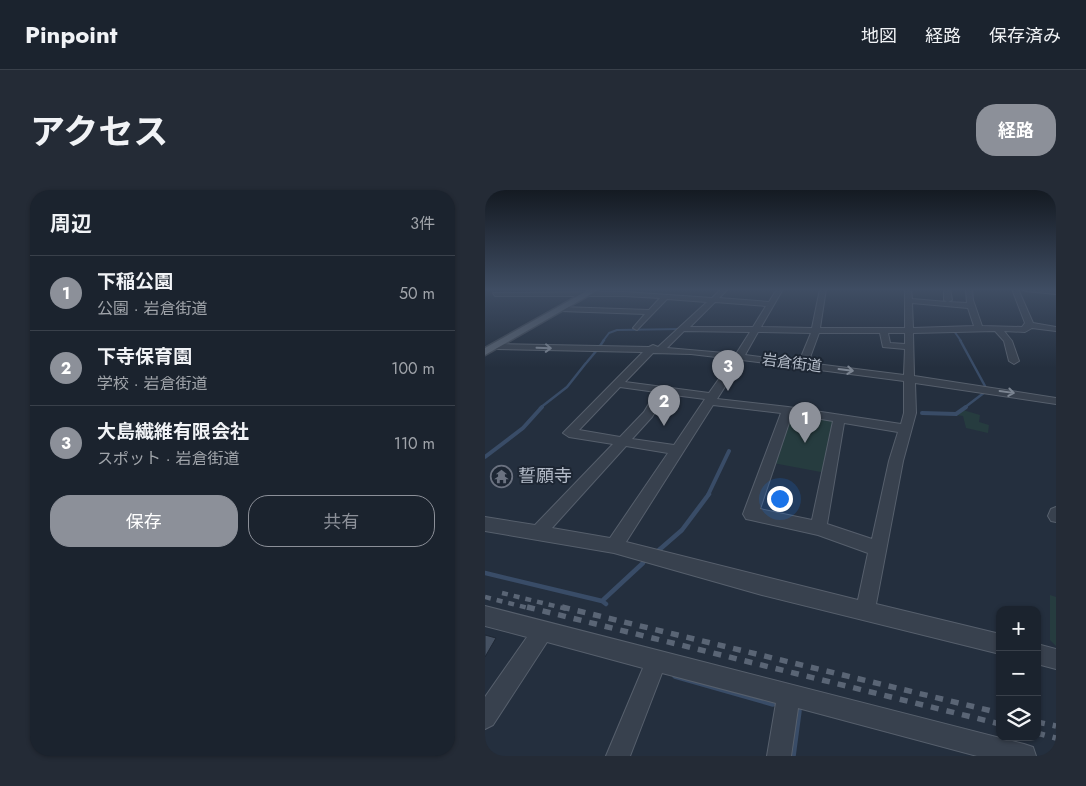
<!DOCTYPE html>
<html lang="ja">
<meta charset="utf-8">
<style>
:root{--surface:#1b232e;--page:#242b36;--text:#f1f3f6;--muted:#a0a4aa;--line:#39404a;--accent:#8c9099}
body{margin:0;font-family:Jost,"Noto Sans JP",sans-serif;background:var(--page);color:var(--text)}
.controls{position:absolute;right:15px;bottom:15px;display:grid;overflow:hidden;border-radius:10px;box-shadow:0 1px 4px #0004}
.controls button{width:45px;height:45px;display:grid;place-items:center;padding:0;border:0;border-bottom:1px solid var(--line);background:var(--surface);color:var(--text);font:25px sans-serif}
.you{position:absolute;left:294px;top:308px;width:18px;height:18px;margin:-12px;border:4px solid #fff;border-radius:50%;background:#1a73e8;box-shadow:0 0 0 8px #1a73e833}
.badge{display:grid;place-items:center;width:32px;height:32px;border-radius:50%;background:var(--accent);color:#fff;font-size:16px;font-weight:700}
.pin{position:absolute;translate:-50% -41px;filter:drop-shadow(0 1px 2px #0008)}
.pin::after{content:'';position:absolute;top:26px;width:18px;height:15px;background:inherit;clip-path:polygon(0 0,100% 0,50% 100%)}
.list{margin:0;padding:0;list-style:none}
h2{display:flex;justify-content:space-between;align-items:center;height:65px;margin:0;padding:0 20px;font-size:21px}
h2 small{font-size:16px;font-weight:400;color:var(--muted)}
.list li{display:grid;grid-template-columns:32px 1fr auto;gap:15px;align-items:center;box-sizing:border-box;height:75px;padding:0 20px;border-top:1px solid var(--line)}
.list b{display:block;font-size:19px;white-space:nowrap}
.list p{margin:0;font-size:16px;white-space:nowrap;color:var(--muted)}
.list em{font-size:16px;font-style:normal;color:var(--muted)}
.actions{display:flex;gap:10px;padding:15px 20px}
.actions a{flex:1;padding:11px 0;border:1px solid var(--accent);border-radius:20px;text-align:center;font-size:18px;color:var(--accent)}
.actions .main{background:var(--accent);color:#fff}
.icon{flex:none;width:28px;height:28px;fill:none;stroke:currentColor;stroke-width:2;stroke-linecap:round;stroke-linejoin:round}
.map{position:relative;flex:none;width:571px;height:566px;overflow:hidden;border-radius:20px}
header{display:flex;align-items:center;gap:30px;box-sizing:border-box;height:70px;padding:0 25px;background:var(--surface);border-bottom:1px solid var(--line)}
header strong{font-size:24px}
nav{display:flex;gap:28px;margin-inline-start:auto;font-size:18px}
.intro{display:flex;align-items:center;justify-content:space-between;box-sizing:border-box;height:120px;padding:0 30px}
h1{margin:0;font-size:35px}
.button{padding:12px 22px;border-radius:20px;background:var(--accent);color:#fff;font-size:18px;font-weight:700}
main{display:flex;gap:30px;padding:0 30px}
aside{flex:1;background:var(--surface);border-radius:20px;box-shadow:0 1px 4px #0004}
.map>svg:first-child{display:block}
.green{fill:#263c3f}
.lines{fill:none;stroke-linecap:round;stroke-linejoin:round}
.stream-far4{stroke:#394c67;stroke-width:2}
.stream-far3{stroke:#394c67;stroke-width:2.5}
.stream-far2{stroke:#394c67;stroke-width:4}
.stream-far1{stroke:#394c67;stroke-width:4.5}
.stream{stroke:#394c67;stroke-width:5.5}
.building{fill:#455162;stroke:#1f2835}
.minor-casing{stroke:#565f6c;stroke-width:2}
.major-casing{stroke:#414a57;stroke-width:3}
.minor{fill:#38414e;fill-rule:evenodd}
.major{fill:#56606e;fill-rule:evenodd}
.rail-far1{stroke:#5a6575;stroke-width:4.5;stroke-dasharray:6 6;stroke-linecap:butt}
.rail{stroke:#5a6575;stroke-width:5.5;stroke-dasharray:8 8;stroke-linecap:butt}
.oneway{stroke:#7c8592}
.labels{text-anchor:middle;dominant-baseline:central;stroke-width:4;stroke-linejoin:round;paint-order:stroke}
.far-street-label{font-size:15px;fill:#b4bcc9;stroke:#1d2633}
.poi-label{font-size:18px;fill:#b4bcc9;stroke:#1d2633;text-anchor:start}
</style>
<header>
<strong>Pinpoint</strong>
<nav><a>地図</a><a>経路</a><a>保存済み</a></nav>
</header>
<div class="intro"><h1>アクセス</h1><a class="button">経路</a></div>
<main>
<aside>
<h2>周辺<small>3件</small></h2>
<ul class="list">
<li><span class="badge">1</span><div><b>下稲公園</b><p>公園 · 岩倉街道</p></div><em>50 m</em></li>
<li><span class="badge">2</span><div><b>下寺保育園</b><p>学校 · 岩倉街道</p></div><em>100 m</em></li>
<li><span class="badge">3</span><div><b>大島繊維有限会社</b><p>スポット · 岩倉街道</p></div><em>110 m</em></li>
</ul>
<div class="actions"><a class="main">保存</a><a>共有</a></div>
</aside>
<div class="map">
<svg width="571" height="566" viewBox="0 0 571 566">
<rect width="100%" height="100%" fill="#242f3e"/>
<!-- green -->
<path class="green" d="M478,220L495,225L494,232L504,235L503,243L481,238L478,226L471,225Z
M307,223L348,229L350,232L341,283L288,273Z
M565,405L571,407V456L565,450Z"/>
<g class="lines">
<!-- stream-far4 -->
<path class="stream-far4" d="M469,141L476,151
M118,151L124,143L132,140L195,139"/>
<!-- stream-far3 -->
<path class="stream-far3" d="M475,150L500,196
M115,156L119,150
M102,172L112,160
M55,218L82,197L101,173
M479,218L500,202"/>
<!-- stream-far2 -->
<path class="stream-far2" d="M437,223L471,224L481,217
M0,267L38,238L57,217
M223,305L244,261"/>
<!-- stream-far1 -->
<path class="stream-far1" d="M174,360L197,340L224,304
M0,383L117,411
M121,414L117,411L158,373"/>
<!-- stream -->
<path class="stream" d="M190,486L288,514
M308,566L314,521"/>
</g>
<!-- building -->
<path class="building" d="M0,445L11,448L0,467Z"/>
<g class="lines">
<defs>
<path id="minor" d="M236,99H243L234,108L284,112L292,99H298L276,137L327,138L335,99H341L335,138H420V99H426L427,109L462,112L459,110V99H465L467,110L463,112L482,113L481,99H487L488,110L497,136L537,137L540,133L527,99H533L548,133L571,137V141L547,138L540,142L519,141L527,151L534,171L529,174L524,171L519,151L510,141L428,143L429,186L571,208V214L430,193L431,223L418,271L391,414L515,444V464L277,405L129,363L0,341V327L50,335L128,254L84,247L78,243L158,162L11,159L7,156L8,154L164,157L168,155L173,157L222,112L182,109L152,140L148,138L160,124L76,121L72,119L76,117L164,120L175,108L140,106H10L8,103L140,102L227,108ZM230,112L281,116L268,137H205ZM427,113L483,118L489,136L428,138ZM199,141L265,142L251,164L182,158ZM273,142L326,143L314,172L260,165ZM334,143H395L398,157L420,159L419,185L323,173ZM403,143H420V154L405,153ZM168,163L206,164L248,169L224,203L140,192ZM257,170L419,191V223L416,234L303,217L232,209ZM135,197L171,202L159,222L135,247L94,240ZM181,204L220,209L189,255L147,249L167,227ZM228,215L296,223L258,324L261,329L266,330L333,345L383,363L373,410L141,352ZM307,224L348,231L327,330L275,319ZM359,233L413,242L404,271L387,349L342,334ZM141,256L183,263L125,348L67,338Z
M537,99L571,100V104L540,101Z
M571,317V332L566,331L563,326L566,319Z
M0,416L539,554L548,557L551,566H492L313,518L306,566H282L291,513L177,483L145,566H121L158,478L62,452L8,535L0,539V507L42,447L0,436Z
M552,454L571,459V479L552,474Z"/>
<path id="major" d="M105,99H115L0,165V158Z"/>
</defs>
<!-- minor casing -->
<use href="#minor" class="minor-casing"/>
<!-- major casing -->
<use href="#major" class="major-casing"/>
<!-- minor -->
<use href="#minor" class="minor"/>
<!-- major -->
<use href="#major" class="major"/>
<!-- rail-far1 -->
<path class="rail-far1" d="M17,403L82,419
M0,407L47,419"/>
<!-- rail -->
<path class="rail" d="M42,417L515,534
M77,417L515,523
M552,532L571,536
M552,543L571,548"/>
</g>
<!-- one-way arrows -->
<defs><path id="oneway-shaft" d="M-6 0H5M1.5-3L5.5 0L1.5 3" fill="none" stroke-width="1.6" stroke-linecap="round" stroke-linejoin="round" transform="scale(1.25)"/></defs>
<g class="oneway">
<use href="#oneway-shaft" transform="translate(59 158) rotate(2)"/>
<use href="#oneway-shaft" transform="translate(361 180) rotate(7)"/>
<use href="#oneway-shaft" transform="translate(522 202) rotate(8)"/>
</g>
<!-- sky -->
<linearGradient id="sky" x2="0" y2="1"><stop stop-color="#141a22"/><stop offset="0.56" stop-color="#3f4d63"/><stop offset="1" stop-color="#3f4d63" stop-opacity="0"/></linearGradient>
<rect width="571" height="178" fill="url(#sky)"/>
<!-- icons -->
<defs>
<symbol id="temple-ring" viewBox="-11 -11 22 22"><circle r="9.5" fill="#1d2633" stroke="#6b7280" stroke-width="1.5"/><path d="M0-6L5-2H3V0L6.5 2.5H4V6H1.5V3h-3V6H-4V2.5H-6.5L-3 0V-2H-5Z" fill="#6b7280"/></symbol>
</defs>
<g fill-rule="evenodd">
<use href="#temple-ring" x="4" y="274" width="25" height="25"/>
</g>
<g class="labels">
<!-- far-street labels -->
<g class="far-street-label">
<text transform="translate(307 173) rotate(7)">岩倉街道</text>
</g>
<!-- poi labels -->
<g class="poi-label">
<text x="33" y="286">誓願寺</text>
</g>
</g>
</svg>
<div class="controls">
<button>+</button>
<button>−</button>
<button><svg class="icon" aria-label="layers" viewBox="0 0 24 24"><path d="M12 4l9 5-9 5-9-5zM3 14l9 5 9-5"/></svg></button>
</div>
<div class="you"></div>
<div class="pin badge" style="left:320px;top:253px">1</div>
<div class="pin badge" style="left:179px;top:236px">2</div>
<div class="pin badge" style="left:243px;top:201px">3</div>
</div>
</main>
